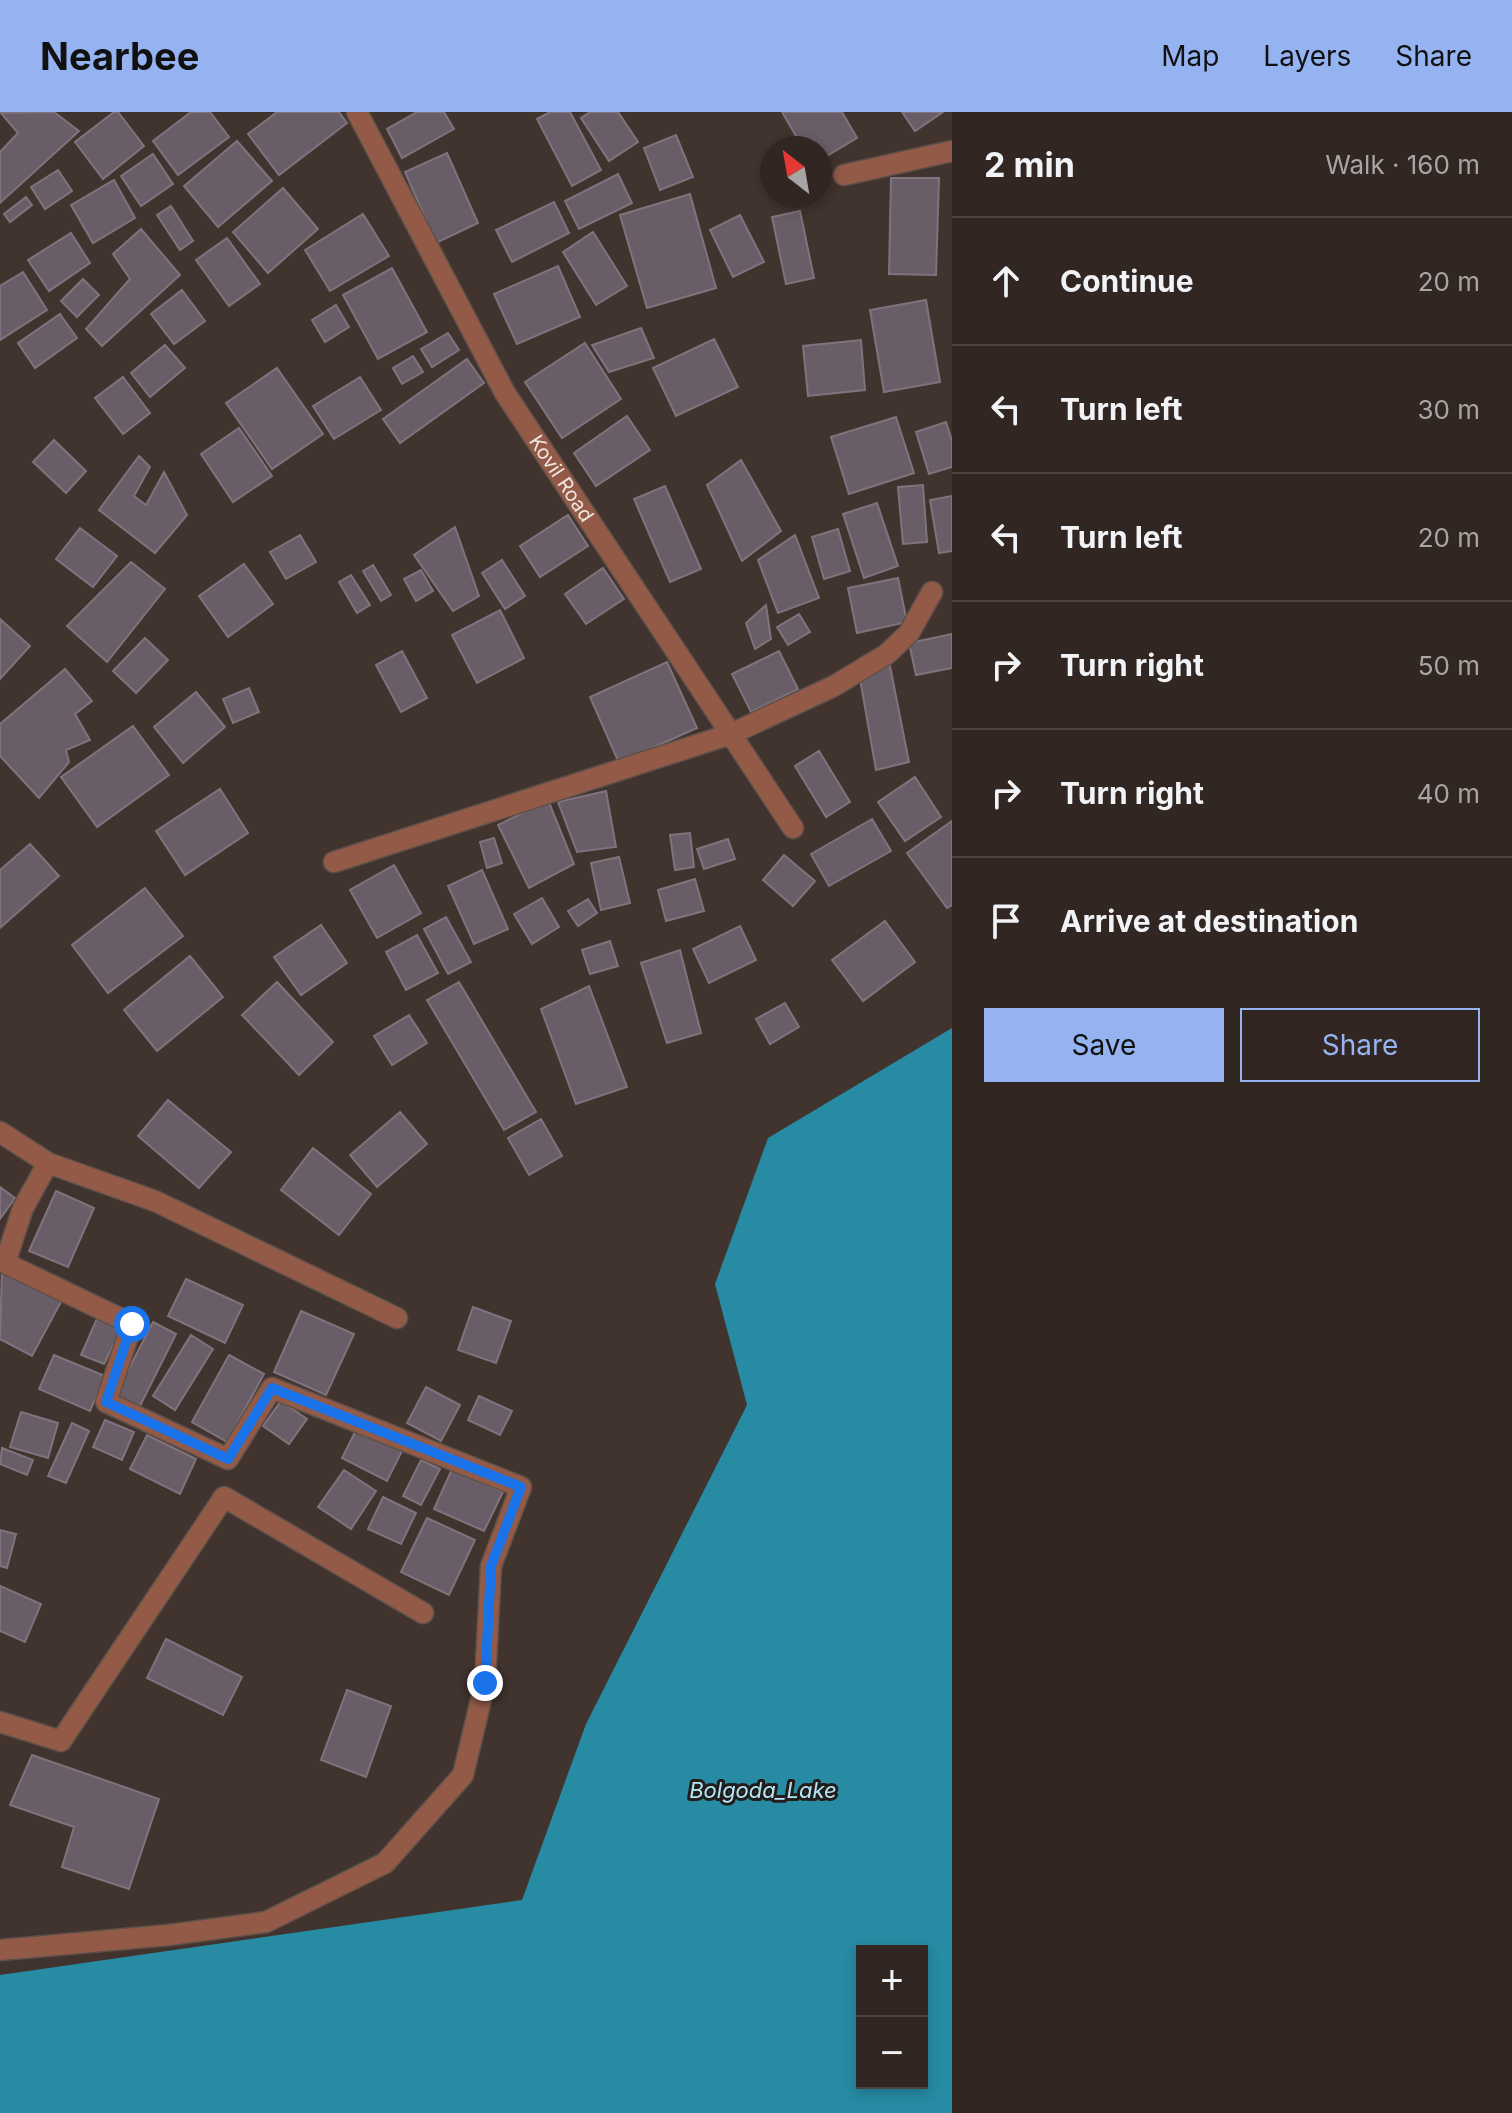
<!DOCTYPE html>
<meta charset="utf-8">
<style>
:root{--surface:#312622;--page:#392e2a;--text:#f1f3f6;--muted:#a8a5a5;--line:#4c4340;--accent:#95b2f1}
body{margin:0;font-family:Inter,sans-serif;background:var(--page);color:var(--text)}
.controls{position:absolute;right:24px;bottom:24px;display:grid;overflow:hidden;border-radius:0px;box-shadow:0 4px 12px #0003}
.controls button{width:72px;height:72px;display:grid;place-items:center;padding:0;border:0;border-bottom:2px solid var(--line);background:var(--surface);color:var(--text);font:40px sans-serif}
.compass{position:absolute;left:760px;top:24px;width:72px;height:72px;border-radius:50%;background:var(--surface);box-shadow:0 4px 12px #0003;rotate:329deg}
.stop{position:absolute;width:24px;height:24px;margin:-18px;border:6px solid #1a73e8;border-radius:50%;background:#fff}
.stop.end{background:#1a73e8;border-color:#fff;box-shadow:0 2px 8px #0008}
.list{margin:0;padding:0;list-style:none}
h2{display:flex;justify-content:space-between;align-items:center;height:104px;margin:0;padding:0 32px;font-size:34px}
h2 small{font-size:26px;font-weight:400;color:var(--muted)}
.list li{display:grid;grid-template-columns:52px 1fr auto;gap:24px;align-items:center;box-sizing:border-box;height:128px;padding:0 32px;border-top:2px solid var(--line)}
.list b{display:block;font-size:30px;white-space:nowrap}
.list em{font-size:26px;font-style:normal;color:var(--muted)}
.actions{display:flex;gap:16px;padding:24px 32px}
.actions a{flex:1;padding:18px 0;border:2px solid var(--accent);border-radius:0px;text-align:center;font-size:28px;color:var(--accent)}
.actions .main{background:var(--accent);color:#111}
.icon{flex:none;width:44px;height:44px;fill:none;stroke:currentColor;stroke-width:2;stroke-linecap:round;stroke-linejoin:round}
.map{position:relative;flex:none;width:952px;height:2001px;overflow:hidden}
header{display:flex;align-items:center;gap:48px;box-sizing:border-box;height:112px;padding:0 40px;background:var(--accent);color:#111}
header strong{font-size:38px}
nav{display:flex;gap:44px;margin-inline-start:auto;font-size:28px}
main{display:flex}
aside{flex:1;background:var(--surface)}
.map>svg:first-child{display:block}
.water{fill:#268ba3;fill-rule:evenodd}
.building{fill:#695d67;stroke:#80737d;stroke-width:2}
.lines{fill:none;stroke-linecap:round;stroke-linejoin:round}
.minor-casing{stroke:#5d504a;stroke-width:23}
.minor{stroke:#935b47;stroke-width:20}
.route{stroke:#1a73e8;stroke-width:10}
.labels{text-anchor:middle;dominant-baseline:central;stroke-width:6;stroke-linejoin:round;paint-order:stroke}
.street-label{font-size:20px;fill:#efe6e2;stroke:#231c1a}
.water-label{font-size:22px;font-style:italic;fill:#b1e7f7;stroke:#231c1a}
</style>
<header>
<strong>Nearbee</strong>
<nav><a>Map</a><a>Layers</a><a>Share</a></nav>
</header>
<main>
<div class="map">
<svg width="952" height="2001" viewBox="0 0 952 2001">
<rect width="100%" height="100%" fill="#41332d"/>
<!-- water -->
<path class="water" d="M952,916V2001H0V1863L522,1788L586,1612L747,1293L715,1172L768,1026ZM862,1839H922V1971H862Z"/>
<!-- building -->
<path class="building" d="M54,0L79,19L0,91V40L18,21L1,1Z
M114,0H118L144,34L103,67L75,30Z
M191,0H210L229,25L178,63L153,29Z
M277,0H339L347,11L279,63L248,22Z
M417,0H444L454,17L402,46L387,17Z
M550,0H570L601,58L572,74L537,7Z
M590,0H618L638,30L609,49L581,6Z
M782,0H842L857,26L820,48V36H803Z
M902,0H943L915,19Z
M676,23L693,65L660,78L644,36Z
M237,29L272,69L218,115L184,74Z
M447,41L478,111L436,131L405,60Z
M153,42L173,72L141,94L121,64Z
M58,58L72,79L45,97L31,75Z
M618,62L632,91L579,117L565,89Z
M891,66H939L936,163L889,162Z
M114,68L135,106L93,131L71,93Z
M283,76L318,117L268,161L233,120Z
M690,82L716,176L647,196L620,103Z
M26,85L32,93L10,110L4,102Z
M554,90L569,121L512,150L496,118Z
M171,94L193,129L180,138L157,103Z
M800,99L814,166L786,172L772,105Z
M363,102L389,144L330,179L305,138Z
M740,103L764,150L733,165L710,118Z
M141,117L180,163L102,234L86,217L130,167L113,142Z
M593,120L627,174L596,193L563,140Z
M71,121L90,151L49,179L28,148Z
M227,126L260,172L229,194L196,148Z
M558,154L580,205L517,232L494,182Z
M392,156L427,220L378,247L343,183Z
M23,160L47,198L0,228V174Z
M83,167L99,183L77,205L61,189Z
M182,178L205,209L174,232L151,202Z
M926,188L940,270L884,280L870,198Z
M336,193L349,215L325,230L312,208Z
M60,202L77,226L35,256L18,231Z
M641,216L654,246L609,260L592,233Z
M448,221L459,238L432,255L421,237Z
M714,227L738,275L676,304L653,256Z
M861,228L865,278L808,284L803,234Z
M585,231L621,287L562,326L525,270Z
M165,233L185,256L150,285L131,261Z
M413,244L423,260L402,272L393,256Z
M467,247L484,271L400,331L383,307Z
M277,256L323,322L272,357L226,291Z
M123,265L150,301L123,322L95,286Z
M360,265L381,298L334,327L313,294Z
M627,304L650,338L596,374L574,341Z
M896,305L914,361L849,382L831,325Z
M946,310L952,329V355L929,362L916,320Z
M239,316L272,364L233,390L201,342Z
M54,328L86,359L66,381L33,350Z
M139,344L150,355L134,384L146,393L164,360L187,403L155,441L99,398Z
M741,348L781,419L742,449L707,373Z
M923,373L927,430L903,432L898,375Z
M665,374L701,457L670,470L634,387Z
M952,384V439L939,441L930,388Z
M877,391L898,454L864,466L843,402Z
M568,403L588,434L540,465L520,434Z
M455,415L479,484L453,499L414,443Z
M80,416L117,444L93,475L56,447Z
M838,417L850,459L824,467L812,425Z
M300,423L316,450L286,467L270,440Z
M795,423L819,486L778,501L758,448Z
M502,448L525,484L505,497L482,461Z
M131,450L165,477L107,550L67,514Z
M244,452L273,492L228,525L199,484Z
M373,453L391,483L381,489L363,459Z
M603,456L624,487L586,512L565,482Z
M421,458L433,479L416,489L404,467Z
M351,463L370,493L357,501L339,470Z
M898,466L907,510L857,521L848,476Z
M766,493L771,527L755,537L746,511Z
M500,498L524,546L477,571L452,523Z
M799,502L810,520L788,533L777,515Z
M0,507L30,534L0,567Z
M952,522V556L916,563L909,531Z
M145,526L168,548L136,581L113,559Z
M402,539L427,586L401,600L376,553Z
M779,539L798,577L751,600L732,562Z
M889,549L909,650L876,658L860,567Z
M667,550L697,616L619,651L590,585Z
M65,557L92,589L75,602L90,628L66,638L69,650L39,686L0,644V612Z
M249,576L259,600L233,611L223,587Z
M196,580L225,615L183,651L154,615Z
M133,614L169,663L97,715L61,665Z
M819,639L850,690L826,705L795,654Z
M915,665L941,705L905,729L878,690Z
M220,677L248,721L185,763L156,719Z
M606,679L616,735L577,740L558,690Z
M548,688L574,752L529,776L498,713Z
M872,707L891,739L829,774L811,742Z
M952,709V793L947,796L907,741Z
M690,721L694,755L675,758L670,723Z
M494,726L502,751L487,756L480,730Z
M728,727L735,747L704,757L697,737Z
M30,732L59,764L0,816V758Z
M784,743L815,769L793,794L763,768Z
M619,745L630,791L601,798L591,751Z
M394,753L421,801L377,826L350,778Z
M482,758L508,817L474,832L448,774Z
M695,767L704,799L666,809L658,778Z
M145,776L183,824L108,881L72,833Z
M542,786L559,815L532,832L514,802Z
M588,787L597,801L578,814L568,799Z
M446,805L471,850L448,862L424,817Z
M885,809L915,850L863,889L832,848Z
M321,813L347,851L301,883L274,845Z
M740,814L756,848L709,871L693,837Z
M417,823L438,861L406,878L386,840Z
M610,829L618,854L590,862L582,838Z
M680,838L701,921L667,931L641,851Z
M190,844L223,885L157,939L124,898Z
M277,870L333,930L299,963L242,903Z
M459,870L536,1000L504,1018L427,888Z
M589,874L627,975L576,992L541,897Z
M785,891L799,915L770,932L756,907Z
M409,903L427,931L392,953L374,924Z
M168,988L231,1040L199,1076L138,1024Z
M400,1000L427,1032L377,1075L350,1043Z
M541,1007L562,1044L529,1063L508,1026Z
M313,1036L371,1082L339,1123L281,1078Z
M0,1075L15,1086L0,1107Z
M56,1079L94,1096L68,1155L29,1139Z
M2,1156L62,1188L32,1244L0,1227Z
M186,1167L243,1193L225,1231L168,1204Z
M473,1195L511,1209L496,1251L458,1238Z
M301,1199L354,1222L326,1283L274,1260Z
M99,1202L123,1214L104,1252L81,1243Z
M153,1210L176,1222L138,1298L114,1285Z
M191,1223L213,1237L175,1298L153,1284Z
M54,1243L105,1264L90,1299L39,1277Z
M229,1243L264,1262L227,1330L192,1310Z
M426,1275L460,1293L441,1329L407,1311Z
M479,1284L512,1299L500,1323L468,1308Z
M281,1289L307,1307L289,1332L263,1314Z
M21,1300L58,1311L48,1346L10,1335Z
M105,1308L134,1320L122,1348L93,1335Z
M72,1311L89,1319L66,1371L48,1364Z
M358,1314L403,1337L387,1369L342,1346Z
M147,1323L196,1347L180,1382L130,1357Z
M2,1336L33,1348L27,1363L0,1352Z
M421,1348L440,1357L421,1393L403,1384Z
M452,1357L503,1380L484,1419L434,1397Z
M344,1358L376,1379L351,1417L318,1395Z
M383,1385L416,1401L401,1432L368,1417Z
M427,1406L475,1428L449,1483L401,1460Z
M0,1418L16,1422L7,1456L0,1454Z
M0,1474L41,1492L25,1530L0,1519Z
M166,1527L242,1565L223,1603L147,1566Z
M347,1578L391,1594L366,1665L321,1648Z
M32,1643L159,1687L129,1777L62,1755L74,1715L10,1693Z"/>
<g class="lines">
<defs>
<g id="minor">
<path id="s1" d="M357,0L505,281L793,716"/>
<path d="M844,63L952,39"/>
<path d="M334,750L731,622L834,574L887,542L909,521L932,480"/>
<path d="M0,1020L48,1051L155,1089L397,1206"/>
<path d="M0,1610L61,1629L224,1385L423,1501"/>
<path d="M0,1838L169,1823L266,1810L385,1751L463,1663L485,1571L491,1454L521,1375L272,1276L228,1347L106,1290L132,1212L5,1151L23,1096L48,1051"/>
</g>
</defs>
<!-- minor casing -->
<use href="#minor" class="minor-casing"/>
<!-- minor -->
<use href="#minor" class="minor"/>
</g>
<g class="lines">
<!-- route -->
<path class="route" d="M132,1212L106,1290L228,1347L272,1276L521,1375L491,1454L485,1571"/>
</g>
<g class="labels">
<!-- street labels -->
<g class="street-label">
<text stroke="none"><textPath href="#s1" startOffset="420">Kovil Road</textPath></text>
</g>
<!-- water labels -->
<g class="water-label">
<text x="763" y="1678">Bolgoda_Lake</text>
</g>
</g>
</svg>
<div class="controls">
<button>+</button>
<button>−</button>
</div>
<svg class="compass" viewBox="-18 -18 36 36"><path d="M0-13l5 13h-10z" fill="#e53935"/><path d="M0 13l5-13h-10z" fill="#a8a5a5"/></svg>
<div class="stop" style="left:132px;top:1212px"></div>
<div class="stop end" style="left:485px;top:1571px"></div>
</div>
<aside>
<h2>2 min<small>Walk · 160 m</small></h2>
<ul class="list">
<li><svg class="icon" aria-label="ahead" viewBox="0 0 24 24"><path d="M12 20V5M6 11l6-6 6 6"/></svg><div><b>Continue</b></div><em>20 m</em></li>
<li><svg class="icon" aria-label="left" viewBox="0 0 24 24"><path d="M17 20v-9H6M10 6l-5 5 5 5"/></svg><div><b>Turn left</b></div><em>30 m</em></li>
<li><svg class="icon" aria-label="left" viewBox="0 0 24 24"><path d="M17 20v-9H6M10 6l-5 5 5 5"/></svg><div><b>Turn left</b></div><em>20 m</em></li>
<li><svg class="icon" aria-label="right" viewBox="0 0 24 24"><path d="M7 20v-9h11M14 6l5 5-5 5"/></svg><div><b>Turn right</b></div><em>50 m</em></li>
<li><svg class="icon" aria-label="right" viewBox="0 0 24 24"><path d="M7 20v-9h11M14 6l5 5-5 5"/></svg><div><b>Turn right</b></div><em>40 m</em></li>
<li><svg class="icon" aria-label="arrive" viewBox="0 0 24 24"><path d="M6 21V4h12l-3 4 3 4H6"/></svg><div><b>Arrive at destination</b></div></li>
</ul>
<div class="actions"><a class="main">Save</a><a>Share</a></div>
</aside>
</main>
